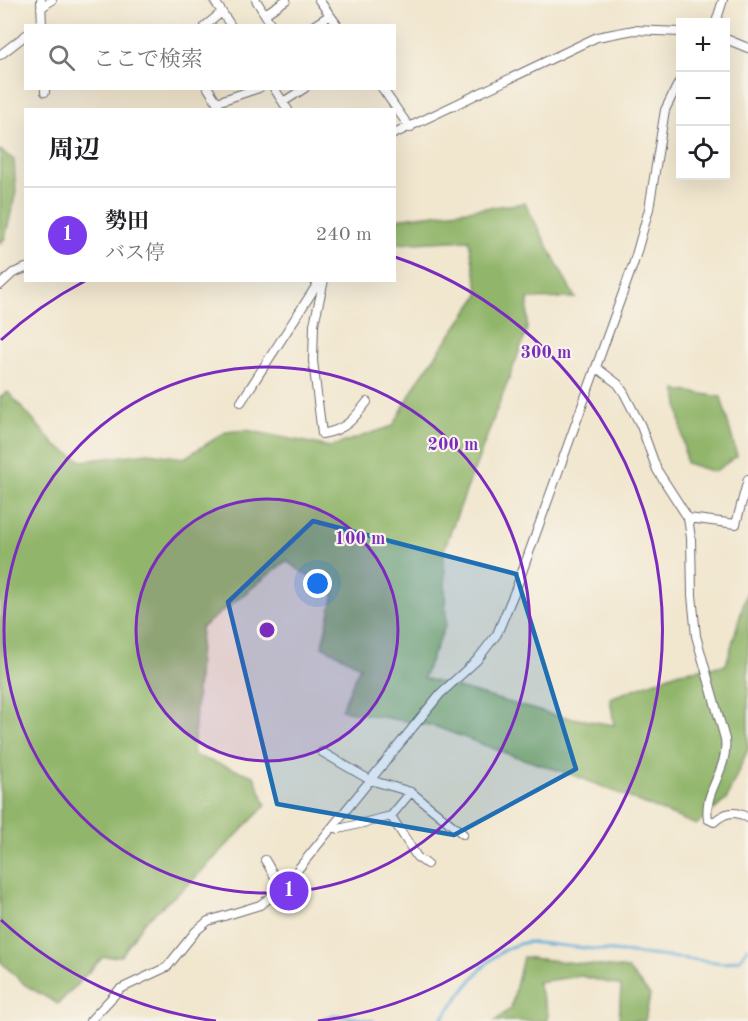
<!DOCTYPE html>
<html lang="ja">
<meta charset="utf-8">
<style>
:root{--surface:#fff;--page:#f2f2f2;--text:#202124;--muted:#757577;--line:#e0e0e0;--accent:#7c3aed}
body{margin:0;font-family:"Old Standard TT","Noto Serif JP",serif;background:var(--page);color:var(--text)}
.controls{position:absolute;right:18px;top:18px;display:grid;overflow:hidden;border-radius:0px;box-shadow:0 6px 24px #0002}
.controls button{width:54px;height:54px;display:grid;place-items:center;padding:0;border:0;border-bottom:2px solid var(--line);background:var(--surface);color:var(--text);font:30px sans-serif}
.you{position:absolute;left:318px;top:584px;width:21px;height:21px;margin:-15px;border:4px solid #fff;border-radius:50%;background:#1a73e8;box-shadow:0 0 0 9px #1a73e833}
.badge{display:grid;place-items:center;width:39px;height:39px;border-radius:50%;background:var(--accent);color:#fff;font-size:20px;font-weight:700}
.pin{position:absolute;translate:-50% -50%;border:3px solid #fff;box-shadow:0 2px 6px #0006}
.list{margin:0;padding:0;list-style:none}
h2{display:flex;justify-content:space-between;align-items:center;height:78px;margin:0;padding:0 24px;font-size:26px}
h2 small{font-size:20px;font-weight:400;color:var(--muted)}
.list li{display:grid;grid-template-columns:39px 1fr auto;gap:18px;align-items:center;box-sizing:border-box;height:96px;padding:0 24px;border-top:2px solid var(--line)}
.list b{display:block;font-size:22px;white-space:nowrap}
.list p{margin:0;font-size:20px;white-space:nowrap;color:var(--muted)}
.list em{font-size:20px;font-style:normal;color:var(--muted)}
.icon{flex:none;width:33px;height:33px;fill:none;stroke:currentColor;stroke-width:2;stroke-linecap:round;stroke-linejoin:round}
.map{position:relative;flex:none;width:748px;height:1021px;overflow:hidden}
.search{position:absolute;background:var(--surface);box-shadow:0 6px 24px #0002;left:24px;top:24px;width:372px;height:66px;display:flex;align-items:center;gap:15px;box-sizing:border-box;padding:0 21px;border-radius:0px;color:var(--muted);font-size:22px}
.panel{position:absolute;background:var(--surface);box-shadow:0 6px 24px #0002;left:24px;top:108px;width:372px;height:174px;border-radius:0px}
.map>svg:first-child{display:block}
.forest{fill:#91b56a;stroke:#5a6c52;stroke-width:1.5}
.lines{fill:none;stroke-linecap:round;stroke-linejoin:round}
.stream{stroke:#60abd8;stroke-width:3}
.street-casing{stroke:#6a676e;stroke-width:10}
.street{stroke:#fff;stroke-width:8}
.marked{fill:#1f6fb2;fill-opacity:0.2;stroke:#1f6fb2;stroke-width:4.5;stroke-linejoin:round}
.ring{fill:none;stroke:#7b2cbf;stroke-width:3}
.centre{fill:#7b2cbf;stroke:#f7f3e8;stroke-width:3}
.ring-label{font-size:18px;text-anchor:middle;font-weight:bold;fill:#7b2cbf;stroke:#f7f3e8;stroke-width:4.5;stroke-linejoin:round;paint-order:stroke}
</style>
<div class="map">
<svg width="748" height="1021" viewBox="0 0 748 1021">
<rect width="100%" height="100%" fill="#f7f3e8"/>
<filter id="ink" filterUnits="userSpaceOnUse"><feTurbulence type="fractalNoise" baseFrequency=".0167" numOctaves="2"/><feDisplacementMap in="SourceGraphic" scale="12" xChannelSelector="R" yChannelSelector="G"/><feConvolveMatrix kernelMatrix="1 2 1 2 8 2 1 2 1" color-interpolation-filters="sRGB"/></filter>
<filter id="wash" filterUnits="userSpaceOnUse"><feTurbulence type="fractalNoise" baseFrequency=".008" numOctaves="4" result="noise"/><feDisplacementMap in="SourceGraphic" scale="24" xChannelSelector="R" yChannelSelector="G"/><feGaussianBlur stdDeviation="1.35" result="paint"/><feColorMatrix in="noise" values="0 0 0 0 0 0 0 0 0 0 0 0 0 0 0 0 0 1.4 0 .05"/><feComposite in="paint" operator="in"/></filter>
<g filter="url(#wash)">
<rect width="100%" height="100%" fill="#f1e6ce"/>
<!-- forest -->
<path class="forest" d="M0,150L14,160L16,192L5,238L0,243Z
M525,203L575,298L528,299L527,331L444,549L446,624L423,678L553,715L614,725L610,698L680,672L726,665L748,588V749L726,800L696,825L579,777L508,754L434,726L341,710L360,666L322,646L334,594L286,561L201,628L193,755L254,776L266,805L190,883L144,922L121,956L103,957L58,1004L25,985L0,961V397L8,392L56,446L82,461L148,453L184,458L226,432L246,430L330,447L393,426L417,382L479,295L469,240L395,244V219Z
M676,390L721,397L737,456L714,472L686,463Z
M523,957L628,969L650,995L645,1021H619L621,986L581,976L537,982L548,1013L547,1021H495L511,1008Z"/>
<g class="lines">
<!-- stream -->
<path class="stream" d="M318,1021L334,1015L373,1021
M440,1021C464,992 488,947 528,942L725,963L740,959L748,948"/>
</g>
</g>
<g filter="url(#ink)">
<g class="lines">
<defs>
<path id="street" d="M41,0L42,26
M214,0L231,26
M256,0L272,26
M319,0L338,26
M41,8L52,0
M265,14L286,0
M716,22L723,0
M205,26L222,12
M313,26L330,15
M726,39L748,48
M0,55L26,35
M45,88V92
M208,88L222,110
M274,88L288,110
M382,88L410,128
M217,102L259,88
M283,102L305,88
M394,134L597,37L634,30L680,32
M324,280L314,324L313,361L322,434C345,430 353,420 367,402
M0,285L13,273L26,268
M597,368L618,384L624,393L641,426L657,470L688,518L691,538L692,595L696,636L725,739C729,771 703,790 708,819L714,822C725,812 735,810 748,818
M241,402L320,280
M688,518L736,524L748,479
M322,752L370,780L411,792L463,834
M391,816L417,857L427,864
M333,827L339,829L391,816L411,792
M265,860L282,889
M90,1021L120,989L167,967L196,931L208,921L260,905L282,889L440,694L477,660L497,634L517,586L634,262L649,209L665,110L680,80"/>
</defs>
<!-- street casing -->
<use href="#street" class="street-casing"/>
<!-- street -->
<use href="#street" class="street"/>
</g>
</g>
<!-- marked area -->
<path class="marked" d="M313,521L516,574L576,769L454,835L277,804L228,602Z"/>
<!-- distance rings -->
<circle cx="267" cy="630" r="131" fill="#7b2cbf" fill-opacity=".12"/>
<g class="ring">
<circle cx="267" cy="630" r="131"/>
<circle cx="267" cy="630" r="263"/>
<path d="M216 1021A394 394 0 0 1 1 920M1 340A394 394 0 0 1 85 281M395 257A394 394 0 0 1 318 1021"/>
</g>
<circle cx="267" cy="630" r="9" class="centre"/>
<g class="ring-label">
<text x="546" y="358">300 m</text>
<text x="453" y="450">200 m</text>
<text x="360" y="544">100 m</text>
</g>
</svg>
<div class="controls">
<button>+</button>
<button>−</button>
<button><svg class="icon" aria-label="locate" viewBox="0 0 24 24"><circle cx="12" cy="12" r="6"/><path d="M12 2v4M12 18v4M2 12h4M18 12h4"/></svg></button>
</div>
<div class="you"></div>
<div class="pin badge" style="left:289px;top:891px">1</div>
<div class="search"><svg class="icon" aria-label="search" viewBox="0 0 24 24"><circle cx="10" cy="10" r="6"/><path d="M15 15l6 6"/></svg>ここで検索</div>
<section class="panel">
<h2>周辺<small></small></h2>
<ul class="list">
<li><span class="badge">1</span><div><b>勢田</b><p>バス停</p></div><em>240 m</em></li>
</ul>
</section>
</div>
